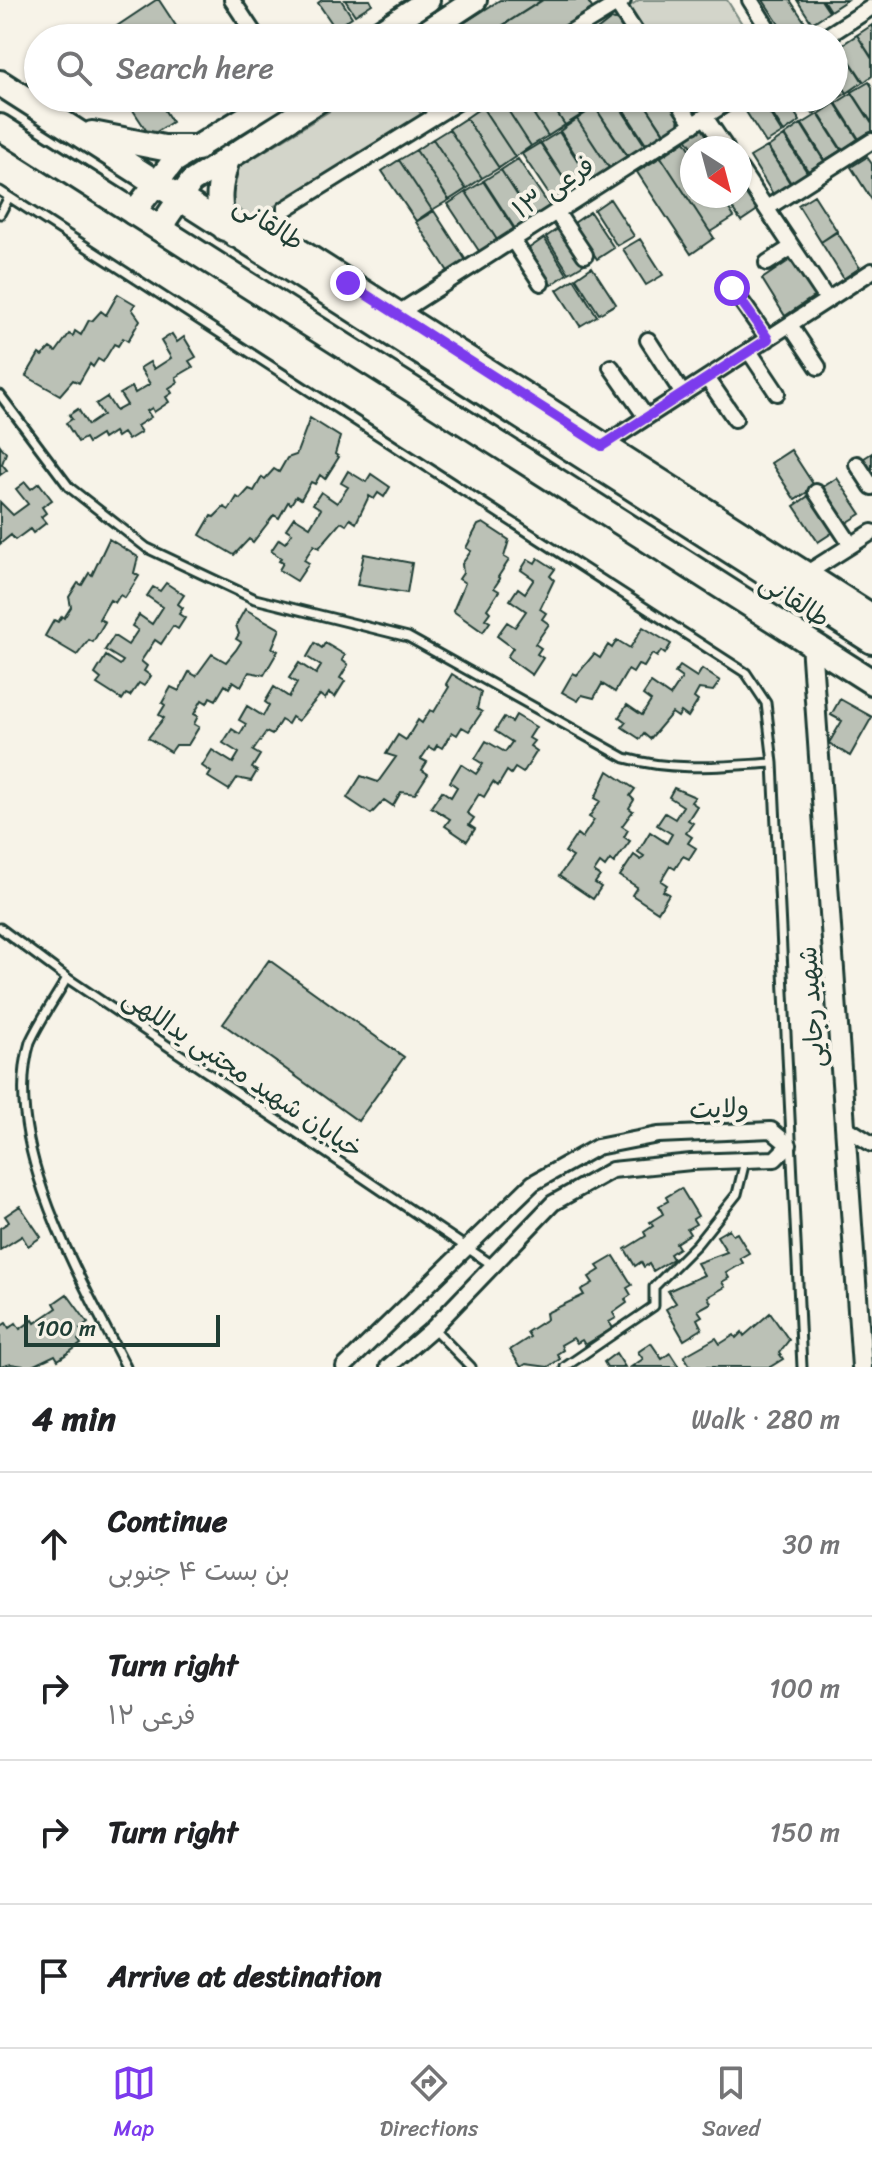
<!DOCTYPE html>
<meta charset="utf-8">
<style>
:root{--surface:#fff;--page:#f6f6f6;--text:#202124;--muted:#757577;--line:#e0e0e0;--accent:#7c3aed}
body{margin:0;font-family:Sriracha,"Playpen Sans Arabic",sans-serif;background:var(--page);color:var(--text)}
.compass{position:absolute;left:680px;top:136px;width:72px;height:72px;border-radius:50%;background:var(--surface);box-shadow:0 2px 6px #0004;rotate:144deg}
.scale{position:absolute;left:24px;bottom:20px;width:196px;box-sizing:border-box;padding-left:8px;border:4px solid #1f3d34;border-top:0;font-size:22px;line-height:28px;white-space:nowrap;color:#1f3d34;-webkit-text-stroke:6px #f7f3e8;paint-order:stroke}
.stop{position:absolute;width:24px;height:24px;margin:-18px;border:6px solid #7c3aed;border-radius:50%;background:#fff}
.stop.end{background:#7c3aed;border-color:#fff;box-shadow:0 2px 8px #0008}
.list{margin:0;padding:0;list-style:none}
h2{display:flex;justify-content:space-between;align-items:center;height:104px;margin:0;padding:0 32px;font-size:34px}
h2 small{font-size:26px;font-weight:400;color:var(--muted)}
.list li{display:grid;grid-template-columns:52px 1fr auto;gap:24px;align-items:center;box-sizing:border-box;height:144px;padding:0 32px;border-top:2px solid var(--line)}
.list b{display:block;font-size:30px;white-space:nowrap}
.list p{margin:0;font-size:26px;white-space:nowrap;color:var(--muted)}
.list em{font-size:26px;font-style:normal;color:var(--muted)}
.icon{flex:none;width:44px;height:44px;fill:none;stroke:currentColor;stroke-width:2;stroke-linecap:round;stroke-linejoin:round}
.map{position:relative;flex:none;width:872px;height:1367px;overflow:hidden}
.search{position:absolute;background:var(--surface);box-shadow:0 2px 6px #0004;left:24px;right:24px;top:24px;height:88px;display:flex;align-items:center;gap:20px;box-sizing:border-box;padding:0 28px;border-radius:44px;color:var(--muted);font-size:30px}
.sheet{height:680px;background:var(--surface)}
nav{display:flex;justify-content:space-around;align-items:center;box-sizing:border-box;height:112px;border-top:2px solid var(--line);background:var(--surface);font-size:22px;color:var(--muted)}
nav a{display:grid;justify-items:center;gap:4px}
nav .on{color:var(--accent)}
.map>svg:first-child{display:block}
.green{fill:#d3d5ca;stroke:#79897f;stroke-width:2}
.building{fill:#bbc1b6;stroke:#1f3d34;stroke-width:2}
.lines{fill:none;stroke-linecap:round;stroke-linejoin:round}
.service-casing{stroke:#1f3d34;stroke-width:13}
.minor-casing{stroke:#1f3d34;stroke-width:20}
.tertiary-casing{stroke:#1f3d34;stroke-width:24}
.secondary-casing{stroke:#1f3d34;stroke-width:28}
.primary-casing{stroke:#1f3d34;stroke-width:30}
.service{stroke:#f7f3e8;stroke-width:7}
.minor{stroke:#f7f3e8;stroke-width:14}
.tertiary{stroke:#f7f3e8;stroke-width:18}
.secondary{stroke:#f7f3e8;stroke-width:22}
.primary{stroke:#f7f3e8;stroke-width:24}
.route{stroke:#7c3aed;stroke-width:10}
.labels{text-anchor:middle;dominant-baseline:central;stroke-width:8;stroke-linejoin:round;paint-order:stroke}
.street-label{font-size:26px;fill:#1f3d34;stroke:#f7f3e8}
</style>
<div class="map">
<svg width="872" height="1367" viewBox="0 0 872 1367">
<rect width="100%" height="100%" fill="#f7f3e8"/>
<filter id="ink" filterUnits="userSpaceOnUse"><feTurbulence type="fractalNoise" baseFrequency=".0125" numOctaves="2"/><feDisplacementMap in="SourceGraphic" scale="16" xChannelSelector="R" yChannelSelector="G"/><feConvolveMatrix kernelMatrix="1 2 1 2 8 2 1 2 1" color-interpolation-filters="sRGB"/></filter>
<g filter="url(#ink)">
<!-- green -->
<path class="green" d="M639,0H727L751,38H639L621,12Z
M351,98H411L422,116L253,219L206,187Z"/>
<!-- building -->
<path class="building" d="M159,0L184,38H99L156,0Z
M322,0H341L352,17L335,28L318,3Z
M345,0H370L372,4L355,15Z
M500,0H542L483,38H459L453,30Z
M543,0H587L596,14L557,38H483Z
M763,0H790L815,37L788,38Z
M797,0H821L829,12L812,23Z
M823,0H847L830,11Z
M611,19L619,21L630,38H602L597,30Z
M872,25V58L857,35Z
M857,35L872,59V76L864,82L840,46Z
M840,46L863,82L847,93L834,72V50Z
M834,73L847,93L830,103L827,98H834Z
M869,82L872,87V123L852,92Z
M852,93L872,124V131L859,139L836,103Z
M125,98H157L172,122L150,136Z
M186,98H207L192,107Z
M496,98H500L531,146L515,157L482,107Z
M500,98H523L548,136L531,146Z
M523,98H547L565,125L548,136Z
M547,98H570L581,115L565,125Z
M571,98H594L598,103L581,114Z
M609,98H614L646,147L628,158L595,107Z
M616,98H641L665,135L647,146Z
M641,98H668L679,116L678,124L665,134Z
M757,98H760L782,133L766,143L743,107Z
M762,98H785L800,121L784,132Z
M803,98H826L830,103L813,114Z
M835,103L858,139L842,150L819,114Z
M482,107L515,157L499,168L466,118Z
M595,107L629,158L610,169L577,119Z
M818,114L841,150L825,160L802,124Z
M466,118L499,168L482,178L449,129Z
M577,119L611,171L593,182L560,131Z
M707,124L723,148H693L686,138Z
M801,124L824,161L808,171L785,135Z
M449,129L482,178L466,189L433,139Z
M559,132L592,183L574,194L541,143Z
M784,136L807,172L791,183L768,147Z
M433,139L466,189L449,200L416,150Z
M685,141L692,152V196H721L734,217L710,232L661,157Z
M540,143L574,194L556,205L522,154Z
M767,147L790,183L773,194L750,157Z
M416,150L449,200L432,210L399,160Z
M661,157L714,238L691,254L637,172Z
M867,157L872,164V200L851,167Z
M518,159L552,210L534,221L501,170Z
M399,160L432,210L416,221L382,171Z
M501,170L534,221L516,232L483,181Z
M740,173L762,207L741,221L724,196H740Z
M484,181L517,232L499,243L466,192Z
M466,192L499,243L481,254L448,204Z
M814,195L837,231L821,242L798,205Z
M610,199L634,236L617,246L594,210Z
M434,211L467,262L449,273L416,222Z
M590,212L614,248L597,259L574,223Z
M562,226L586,263L569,273L546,237Z
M837,232L860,268L844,279L821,242Z
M544,238L567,274L551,285L528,249Z
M640,239L663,275L646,285L623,249Z
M793,258L816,295L785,316L762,279Z
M592,267L616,304L599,314L576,278Z
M574,279L597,316L580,326L557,290Z
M118,294L135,304L132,309L140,320L128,341L123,338L118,346L114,344L103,362L98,359L93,367L90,364L79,383L73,380L60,395L26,376L39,354L42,356L50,348L56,352L69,334L73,336L75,331L81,335L89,320L92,321L101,311L106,315Z
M172,334L177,342L184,337L196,357L189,361L193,367L176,377L178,382L169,388L172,393L166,397L169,402L154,412L152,408L147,411L151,417L137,426L141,432L128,440L123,433L117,437L114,432L103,439L101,435L88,443L85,438L78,442L66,423L72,419L69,415L78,409L88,425L103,415L96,404L107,397L116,411L127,405L120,394L132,387L135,393L150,384L140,368L150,362L154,369L171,358L161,341Z
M310,418L340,437L335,454L339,457L325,479L320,475L315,484L311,482L301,499L296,496L291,504L288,502L279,518L274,515L253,542L249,539L234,555L200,535L211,516L214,517L224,507L229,510L237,497L240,499L249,489L254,491L262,477L265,479L274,469L279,472L287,458L296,455Z
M0,445L6,453L2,464L7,470L0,475Z
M791,450L815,487L795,500L771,463Z
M872,453V483L858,462Z
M348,471L366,482L371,474L390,487L384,497L378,493L374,499L369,496L356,523L350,519L346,525L341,522L319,548L314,545L304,560L309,563L297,581L279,570L283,563L279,561L281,558L271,551L279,539L285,543L292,533L286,529L294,517L310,527L321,509L313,504L321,492L337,503L348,487L341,483Z
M837,478L861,514L840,527L817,491Z
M25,482L31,489L39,483L52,500L42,507L46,513L41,517L46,523L33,533L30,529L15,540L11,535L0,544V502L13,515L28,504L16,489Z
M814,492L838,529L818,542L794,506Z
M483,523L509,540L504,557L509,560L498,577L500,579L494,588L499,591L487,609L490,612L485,619L490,622L483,632L453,611L465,583L459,579L463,573L462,564L471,551L466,548L478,525Z
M109,539L138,557L134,573L139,576L125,598L120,595L115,603L110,600L99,619L105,622L93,642L89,640L77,655L45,636L54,620L58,622L62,616L64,618L71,607L69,597L78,583L82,585L89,573L92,575Z
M364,554L412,563L407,593L357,585Z
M538,558L555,569L550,576L554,580L540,609L546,613L542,619L549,624L535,644L541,648L537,654L543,658L532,675L507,657L513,648L497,636L507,622L515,627L526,611L510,600L518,588L525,593L534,579L521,570L528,559L535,563Z
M166,583L184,595L178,604L183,608L179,614L185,618L178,629L173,626L161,644L155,640L141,661L147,666L144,671L151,676L144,686L139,683L130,696L126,694L122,700L97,684L101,679L95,674L106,656L120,665L123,661L105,650L114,636L128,645L138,630L132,626L139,615L152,624L163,607L147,596L153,587L160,591Z
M245,609L280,629L272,648L278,651L264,675L249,672L241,686L233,681L229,688L225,685L216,700L210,697L207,703L202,700L194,714L198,716L194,724L199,727L188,745H176L171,752L148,738L164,718L159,715L165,705L162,703L171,687L179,691L189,672L196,676L212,654L226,662L236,650L241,642L236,639L239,634L236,625Z
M643,627L671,644L665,654L661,651L657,657L652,654L644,667L638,665L633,673L628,670L615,692L602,684L594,698L582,695L578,701L562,692L573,673L577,675L594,654L600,658L608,645L612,648L617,640L630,648Z
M315,643L322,648L325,643L345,655L342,660L348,665L340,678L345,681L335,697L329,693L325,699L320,695L298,721L292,717L288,724L281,720L272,735L266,732L253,751L260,755L252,768L257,771L251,781L237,778L229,790L208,777L211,772L202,766L212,750L233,763L239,753L223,743L232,729L240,734L246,724L239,720L247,706L263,716L269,705L265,702L274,687L289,697L297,683L289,678L299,663L316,674L321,666L307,657Z
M680,666L697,677L702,669L720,681L713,691L699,689L694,698L698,701L688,717L681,712L678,717L672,713L650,739L644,734L640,739L622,727L626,722L619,717L627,705L642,715L651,701L643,695L651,683L670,696L682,678L675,673Z
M452,674L481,692L477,709L482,712L469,731L462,727L457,735L452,732L442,748L437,745L434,750L429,747L421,759L427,762L422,770L428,774L415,794L401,792L393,806L384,800L371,814L347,798L361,776L378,782L396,757L386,754L398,735L406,740L418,720L422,723L430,710L434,712L449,687L446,684Z
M840,699L872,717L850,756L829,743L842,721L831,715Z
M516,715L536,727L529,738L534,741L530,746L537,751L523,773L515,768L511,774L507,771L498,786L493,782L484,797L479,794L467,813L474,818L469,825L475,829L467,841L445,826L450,819L431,807L442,791L451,797L457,787L450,782L461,764L476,774L483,764L475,759L486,741L505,752L512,742L495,731L504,717L512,722Z
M608,771L635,789L630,796L634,800L629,808L633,811L622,826L628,830L624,837L630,841L614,863L610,860L605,867L600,863L594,872L600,876L595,883L601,887L593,899L559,876L573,857L565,852L577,834L582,838L594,820L589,817L600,801L595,798Z
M674,788L695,797L691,802L697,806L688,820L693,823L686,833L692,837L688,843L696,848L689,859L683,856L675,869L670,866L661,881L667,885L663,891L669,894L658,912L632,895L637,887L620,876L634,855L641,860L644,856L638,852L650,832L667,843L672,834L657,825L665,813L675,819L683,806L669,797Z
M269,960L404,1057L358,1121L223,1024Z
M681,1188L698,1216L693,1219L696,1224L687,1229L690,1234L676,1243L679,1248L670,1254L673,1259L653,1271L649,1264L644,1267L641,1262L635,1266L625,1249L646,1236L644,1232L653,1226L650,1222L663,1214L659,1206L668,1201L666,1197Z
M20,1206L41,1237L28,1246L22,1236L0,1250V1228L9,1222L5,1216Z
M729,1229L733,1235L737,1233L749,1253L740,1258L743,1263L726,1273L729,1278L722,1282L725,1287L708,1297L711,1303L698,1310L702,1316L697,1319L702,1329L684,1340L666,1309L676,1303L668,1291L704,1275L697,1263L727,1252L717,1236Z
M614,1256L632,1285L627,1288L631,1295L625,1299L627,1303L613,1313L616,1318L609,1322L613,1328L585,1345L582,1340L577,1343L573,1338L561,1345L563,1350L557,1354L560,1359L548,1367L526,1364L521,1367L510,1350L530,1337L527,1332L547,1319L546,1313L584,1295L581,1290L593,1283L589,1277L600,1270L597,1266Z
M67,1294L88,1323L80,1329L84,1335L78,1340L81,1344L58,1360L55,1355L30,1367L11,1364L0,1367V1327L6,1323L9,1328L16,1323L20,1329L33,1320L35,1323L57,1308L54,1303Z
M770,1313L789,1340L779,1353L783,1359L770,1367H691L684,1356L716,1338L720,1344L734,1335L736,1338L742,1332L744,1336Z
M651,1343L662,1359L670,1353L679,1367H631L643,1359L638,1352Z
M616,1353L625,1367H607L604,1362Z"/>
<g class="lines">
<defs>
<path id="service" d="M0,191L746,673L766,703L773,763L802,1367
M0,214L9,197
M0,395L69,487L147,548L255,599L408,637L625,758C675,772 722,766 773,763
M0,928L67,978L491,1264
M67,978C55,999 40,1020 30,1042C0,1144 81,1279 126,1367
M433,1328L471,1367
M565,1367L654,1306V1287L697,1244L737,1194L745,1161"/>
<path id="minor" d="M232,0L257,38
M750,0L774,38
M617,4L639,38
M561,38L623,0
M824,38L872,7
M426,98L436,115
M676,98L693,125
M705,117L726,148
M740,169L827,299
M767,208L872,141
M285,209L464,98
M557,213L585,255
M514,242L541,283
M767,263L792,247
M732,288L768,339
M397,314L734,98
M790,325L818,367
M648,340L683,394
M749,351L777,393
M611,367L646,417
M707,378L735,419
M602,446L872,271
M857,464L872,487
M816,492L851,545
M804,575L872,532
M845,1127L872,1144
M344,1367L533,1183L597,1147L658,1135L771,1130L789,1145L775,1159L691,1162L612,1170L553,1203L433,1328L388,1367"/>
<path id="tertiary" d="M811,643L862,1367"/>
<path id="secondary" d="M370,38L428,0
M417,38L475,0
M133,213L173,162L277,98
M159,229L191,182L323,98"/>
<path id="primary" d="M0,83L872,641
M0,127L872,682
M92,134L164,148H197
M225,228C216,202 219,185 227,159
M236,235L254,232L278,238L872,617"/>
</defs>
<!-- service casing -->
<use href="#service" class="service-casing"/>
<!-- minor casing -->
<use href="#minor" class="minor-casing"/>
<!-- tertiary casing -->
<use href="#tertiary" class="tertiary-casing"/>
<!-- secondary casing -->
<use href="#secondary" class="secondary-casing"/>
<!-- primary casing -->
<use href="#primary" class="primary-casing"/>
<!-- service -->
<use href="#service" class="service"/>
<!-- minor -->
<use href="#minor" class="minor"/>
<!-- tertiary -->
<use href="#tertiary" class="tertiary"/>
<!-- secondary -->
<use href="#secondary" class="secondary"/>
<!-- primary -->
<use href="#primary" class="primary"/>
</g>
</g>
<g class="lines" filter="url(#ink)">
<!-- route -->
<path class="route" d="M348,283L602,446L768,339L732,288"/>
</g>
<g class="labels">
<!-- street labels -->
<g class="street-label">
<text transform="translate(553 187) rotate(-33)">فرعی ۱۳</text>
<text transform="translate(269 223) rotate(33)">طالقانی</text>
<text transform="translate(795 600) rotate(33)">طالقانی</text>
<text transform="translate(811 1007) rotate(-94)">شهید رجایی</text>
<text transform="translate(243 1073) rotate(34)">خیابان شهید مجتبی یداللهی</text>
<text transform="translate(719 1108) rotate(-2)">ولایت</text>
</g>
</g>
</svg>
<svg class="compass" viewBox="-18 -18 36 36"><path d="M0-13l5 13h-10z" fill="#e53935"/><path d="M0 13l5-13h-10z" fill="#757577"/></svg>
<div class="scale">100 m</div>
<div class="stop" style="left:732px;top:288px"></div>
<div class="stop end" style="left:348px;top:283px"></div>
<div class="search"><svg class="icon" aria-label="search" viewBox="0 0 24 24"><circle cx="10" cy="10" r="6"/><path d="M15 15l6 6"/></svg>Search here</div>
</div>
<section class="sheet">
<h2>4 min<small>Walk · 280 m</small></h2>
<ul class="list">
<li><svg class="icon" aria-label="ahead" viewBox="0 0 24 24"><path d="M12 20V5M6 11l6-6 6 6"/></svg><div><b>Continue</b><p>بن بست ۴ جنوبی</p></div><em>30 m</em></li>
<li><svg class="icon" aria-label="right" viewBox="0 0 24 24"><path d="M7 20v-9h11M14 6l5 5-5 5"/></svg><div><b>Turn right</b><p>فرعی ۱۲</p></div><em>100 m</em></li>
<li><svg class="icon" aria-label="right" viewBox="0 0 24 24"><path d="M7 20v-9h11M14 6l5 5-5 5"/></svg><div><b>Turn right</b></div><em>150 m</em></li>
<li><svg class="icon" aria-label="arrive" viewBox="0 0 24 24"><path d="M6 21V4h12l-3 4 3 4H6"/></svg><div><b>Arrive at destination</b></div></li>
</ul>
</section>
<nav>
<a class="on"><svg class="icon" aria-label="map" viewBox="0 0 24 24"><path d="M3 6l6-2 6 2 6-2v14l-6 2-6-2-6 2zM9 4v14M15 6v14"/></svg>Map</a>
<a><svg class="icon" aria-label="directions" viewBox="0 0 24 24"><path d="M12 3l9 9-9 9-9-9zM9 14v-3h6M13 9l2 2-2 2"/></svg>Directions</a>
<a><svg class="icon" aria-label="saved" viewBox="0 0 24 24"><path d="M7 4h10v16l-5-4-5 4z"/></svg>Saved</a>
</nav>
